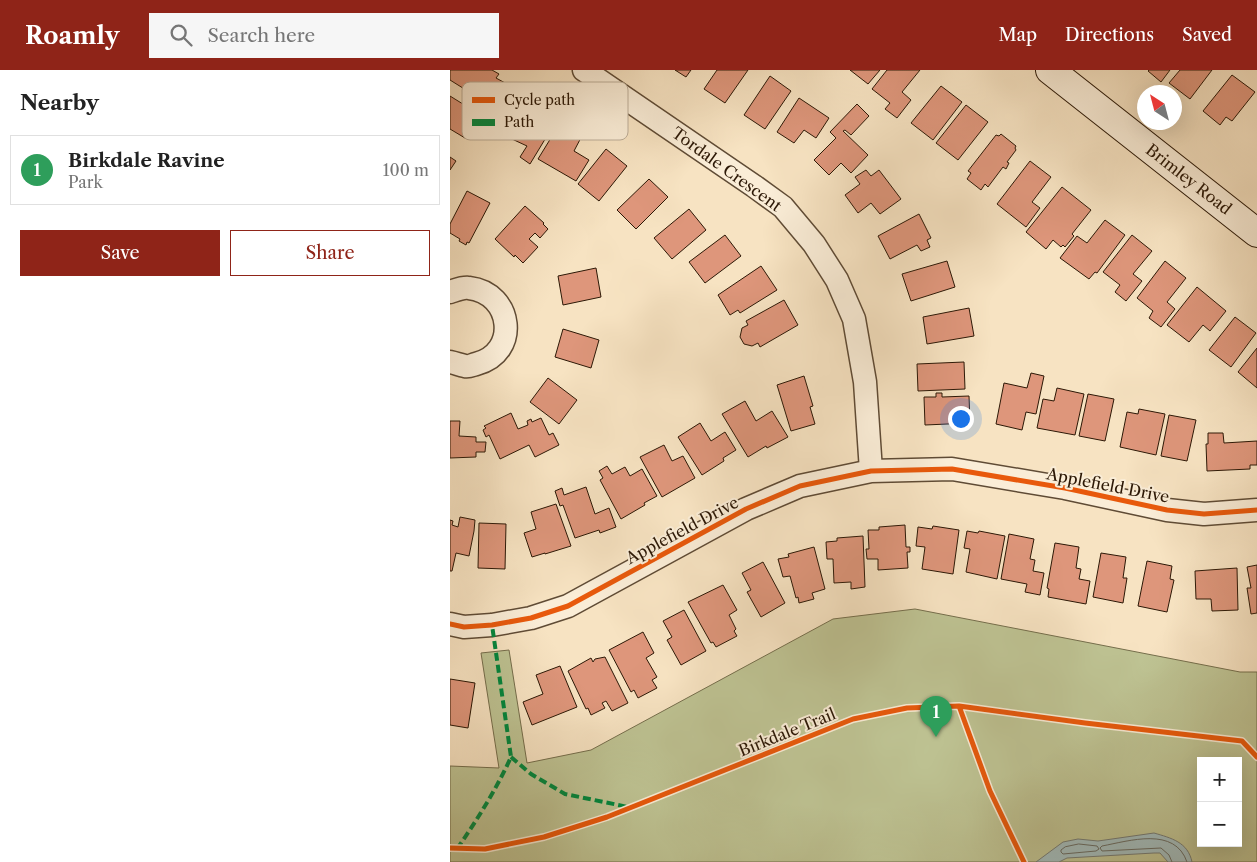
<!DOCTYPE html>
<meta charset="utf-8">
<style>
:root{--surface:#fff;--page:#f6f6f6;--text:#222;--muted:#767676;--line:#e0e0e0;--accent:#8f2418}
body{margin:0;font-family:"Libre Caslon Text",serif;background:var(--page);color:var(--text)}
.controls{position:absolute;right:15px;bottom:15px;display:grid;overflow:hidden;border-radius:0px;box-shadow:0 5px 20px #0002}
.controls button{width:45px;height:45px;display:grid;place-items:center;padding:0;border:0;border-bottom:1px solid var(--line);background:var(--surface);color:var(--text);font:25px sans-serif}
.compass{position:absolute;left:687px;top:15px;width:45px;height:45px;border-radius:50%;background:var(--surface);box-shadow:0 5px 20px #0002;rotate:324deg}
.you{position:absolute;left:510px;top:348px;width:18px;height:18px;margin:-12px;border:4px solid #fff;border-radius:50%;background:#1a73e8;box-shadow:0 0 0 8px #1a73e833}
.badge{display:grid;place-items:center;width:32px;height:32px;border-radius:50%;background:var(--accent);color:#fff;font-size:16px;font-weight:700}
.pin{position:absolute;translate:-50% -41px;filter:drop-shadow(0 1px 2px #0008)}
.pin::after{content:'';position:absolute;top:26px;width:18px;height:15px;background:inherit;clip-path:polygon(0 0,100% 0,50% 100%)}
.list{margin:0;padding:0;list-style:none}
h2{display:flex;justify-content:space-between;align-items:center;height:65px;margin:0;padding:0 20px;font-size:21px}
h2 small{font-size:16px;font-weight:400;color:var(--muted)}
.list li{display:grid;grid-template-columns:32px 1fr auto;gap:15px;align-items:center;box-sizing:border-box;height:70px;margin:0 10px 10px;padding:0 10px;border:1px solid var(--line);border-radius:0px}
.list b{display:block;font-size:19px;white-space:nowrap}
.list p{margin:0;font-size:16px;white-space:nowrap;color:var(--muted)}
.list em{font-size:16px;font-style:normal;color:var(--muted)}
.actions{display:flex;gap:10px;padding:15px 20px}
.actions a{flex:1;padding:11px 0;border:1px solid var(--accent);border-radius:0px;text-align:center;font-size:18px;color:var(--accent)}
.actions .main{background:var(--accent);color:#fff}
.icon{flex:none;width:28px;height:28px;fill:none;stroke:currentColor;stroke-width:2;stroke-linecap:round;stroke-linejoin:round}
.map{position:relative;flex:none;width:807px;height:792px;overflow:hidden}
header{display:flex;align-items:center;gap:30px;box-sizing:border-box;height:70px;padding:0 25px;background:var(--accent);color:#fff}
header strong{font-size:24px}
nav{display:flex;gap:28px;margin-inline-start:auto;font-size:18px}
.search{width:350px;height:45px;background:var(--page);display:flex;align-items:center;gap:12px;box-sizing:border-box;padding:0 18px;border-radius:0px;color:var(--muted);font-size:19px}
main{display:flex}
aside{flex:1;background:var(--surface)}
.map>svg:first-child{display:block}
.green{fill:#bec393;stroke:#756e4c;fill-rule:evenodd}
.water{fill:#a1bcbd;stroke:#727a74}
.lines{fill:none;stroke-linecap:round;stroke-linejoin:round}
.shore{stroke:#666a62;stroke-width:1}
.building{fill:#de967b;stroke:#2c1806}
.minor-casing{stroke:#5f4b35;stroke-width:25}
.secondary-casing{stroke:#2c1806;stroke-width:30}
.minor{stroke:#faedd7;stroke-width:22}
.secondary{stroke:#faedd7;stroke-width:28}
.quiet{stroke:#00873e;stroke-width:4;stroke-dasharray:8 4;stroke-linecap:butt}
.cycleway-casing{stroke:#faedd7;stroke-width:8}
.cycleway{stroke:#e8590c;stroke-width:5}
.labels{text-anchor:middle;dominant-baseline:central;stroke-width:4;stroke-linejoin:round;paint-order:stroke}
.street-label{font-size:16px;fill:#2c1806;stroke:#faedd7}
.key{fill:#faedd7;stroke:#bcad98;stroke-width:1}
.key-label{font-size:14px;fill:#2c1806}
</style>
<header>
<strong>Roamly</strong>
<div class="search"><svg class="icon" aria-label="search" viewBox="0 0 24 24"><circle cx="10" cy="10" r="6"/><path d="M15 15l6 6"/></svg>Search here</div>
<nav><a>Map</a><a>Directions</a><a>Saved</a></nav>
</header>
<main>
<aside>
<h2>Nearby<small></small></h2>
<ul class="list">
<li><span class="badge" style="background:#2e9e5b">1</span><div><b>Birkdale Ravine</b><p>Park</p></div><em>100 m</em></li>
</ul>
<div class="actions"><a class="main">Save</a><a>Share</a></div>
</aside>
<div class="map">
<svg width="807" height="792" viewBox="0 0 807 792">
<rect width="100%" height="100%" fill="#f7e3c2"/>
<filter id="stains"><feTurbulence type="fractalNoise" baseFrequency=".004" numOctaves="4"/><feColorMatrix values="0 0 0 0 .2 0 0 0 0 .09 0 0 0 0 .02 0 0 0 .5 -.17"/></filter>
<radialGradient id="worn" r=".72"><stop offset=".6" stop-color="#630" stop-opacity="0"/><stop offset="1" stop-color="#630" stop-opacity=".3"/></radialGradient>
<!-- green -->
<path class="green" d="M465,539L790,602H807V792H0V696L49,698L31,583L59,580L77,693L141,680L383,549ZM751,691H788V773H751Z"/>
<!-- water -->
<path class="water" d="M704,763C721,768 738,772 742,792H718L710,783H704L617,788L609,792H586L613,772L628,769L648,771Z"/>
<g class="lines">
<!-- shore -->
<path class="shore" d="M629,774L647,776L649,779L646,781L613,784L611,782V780L615,777Z
M722,792L719,785L711,778L652,781L650,778L652,776C679,771 725,756 737,792"/>
</g>
<!-- building -->
<path class="building" d="M0,0H42L49,4L46,8L57,14L45,35L34,28L32,30L0,10Z
M225,0H241L236,7Z
M267,0H298L275,33L254,19Z
M400,0H430L418,14Z
M437,0H470L452,22L461,30L447,48L435,39L440,33L422,19Z
M699,0H720L711,12L698,1Z
M730,0H762L740,29L719,13Z
M782,5L805,22L782,51L776,47L770,55L753,41Z
M320,6L341,21L315,59L294,45Z
M491,16L512,32L483,70L461,53Z
M70,23L93,35L85,52L100,61L80,94L70,87L77,76L49,63Z
M0,26L29,44L15,68L0,59Z
M349,28L379,48L366,68L354,60L344,73L327,62Z
M407,34L419,46L401,65L395,60L393,61L418,85L401,103L391,93L379,105L364,90L386,68L380,62Z
M516,35L538,52L508,90L486,73Z
M112,50L125,58L126,55L135,60L124,81L139,90L126,111L88,89Z
M551,64L566,76L565,78L566,80L557,92L559,93L556,99L553,97L538,117L535,114L531,120L517,109L521,103L518,101L546,65L549,66Z
M156,79L177,96L149,131L128,114Z
M0,87L6,91L0,100Z
M580,91L601,107L582,132L590,138L576,157L547,134Z
M416,100L421,106L429,100L451,129L430,144L421,133L408,143L395,125L410,114L405,107Z
M199,109L218,127L186,159L167,140Z
M612,117L641,140L622,164L624,166L615,177L613,175L611,177L603,170L596,179L576,162Z
M17,121L40,133L19,173L17,172L16,175L9,171L10,169L0,163V154Z
M75,136L94,153L93,154L98,159L90,168L85,163L79,169L88,177L73,193L65,185L64,187L45,169Z
M239,139L256,160L222,189L204,168Z
M469,144L481,168L477,170L480,177L471,181L467,175L440,189L428,166Z
M655,150L675,165L647,203L645,202L639,209L610,188L627,166L637,173Z
M275,165L291,186L255,213L239,192Z
M682,165L702,181L683,204L692,211L676,231L665,222L670,215L653,202Z
M497,191L505,217L461,231L452,204Z
M715,191L736,208L717,232L725,239L711,257L699,248L703,241L687,228Z
M311,196L327,220L290,243L288,240L280,245L268,225Z
M146,198L151,227L113,235L108,206Z
M747,217L776,241L760,261L753,255L739,272L717,255Z
M334,230L348,255L310,277L308,273L302,276L294,274L290,267L292,258L298,255L296,251Z
M519,238L524,266L477,274L473,247Z
M785,247L806,263L781,297L759,280Z
M113,259L149,270L141,298L105,287Z
M807,278V318L788,302Z
M514,292L515,319L468,321L467,294Z
M581,303L594,306L586,344L576,342L572,360L546,354L554,313L577,318Z
M354,306L363,336L360,337L365,354L341,361L327,315Z
M98,308L127,330L109,354L80,332Z
M607,318L634,324L625,365L587,358L593,329L604,331Z
M486,323H492V327L519,326L520,353L475,355L474,327H486Z
M638,324L664,329L655,371L629,366Z
M295,331L306,351L322,341L338,367L317,378L316,376L298,387L272,344Z
M689,339L715,344L706,385L670,377L677,342L688,344Z
M61,343L68,359L78,355L77,351L81,349L82,352L91,348L99,365L103,363L109,375L85,387L79,375L50,389L39,365L36,367L33,360L36,358L34,356Z
M719,345L746,350L737,391L711,386Z
M0,351H10L9,366L26,367V372H36L35,382H26V387L0,388Z
M250,353L261,371L275,362L286,380L273,388L274,391L252,405L228,367Z
M758,363H773L774,373L807,371V395H800V399L757,401L756,374H758Z
M214,375L222,391L233,386L245,408L212,427L190,387Z
M157,396L162,404L175,397L180,406L192,399L207,426L194,433L195,435L171,449L150,410L153,408L149,401Z
M136,417L145,444L159,438L166,457L150,463L149,460L125,468L113,435L110,436L105,421L112,418L114,425Z
M106,434L121,476L95,484V483L82,487L74,463L86,459L81,442Z
M10,447L25,450L24,461L19,486L6,483L2,501H0V450L3,451L2,455L8,457Z
M29,453L56,454L55,499L28,498Z
M455,455L456,477H460V482H457L458,498L428,500V489H417L416,479H419L418,460H429V457Z
M483,456L509,460L503,504L472,499L475,477L466,476L468,457L482,459Z
M517,461L528,463L529,461L555,466L547,509L516,502L520,479L514,478Z
M559,464L584,469L580,489L585,490L583,501L594,503L590,525L575,522L577,514L551,509Z
M413,466L415,517L401,519V512L384,513L383,489H377L376,472L387,471V468Z
M605,473L629,477L626,498L631,499L629,509L640,511L636,534L598,527L599,519L597,518Z
M364,477L375,519L362,523L364,529L349,533L348,527L346,528L340,506L333,507L328,489L339,487L338,484Z
M651,483L676,487L673,508H677L673,533L643,527Z
M697,491L722,496L720,509L724,510L717,542L688,536Z
M313,492L335,533L311,547L297,522L301,520L292,503Z
M807,495V543L801,544L797,518H801L797,497Z
M787,498L788,540L762,541L761,529H746L745,501Z
M273,515L287,540L279,545L286,559L284,561L287,566L266,577L263,572L261,573L238,532Z
M234,540L256,581L231,595L217,570L222,567L213,551Z
M193,562L204,583L196,588L207,607L202,610L207,618L188,628L184,620L181,622L159,580Z
M155,587L178,633L162,641L156,631L152,633L155,638L141,645L138,638L136,639L118,601L141,588L143,592L145,589Z
M110,596L127,637L82,655L73,632L93,624L86,605Z
M0,609L25,613L18,658L0,655Z"/>
<g class="lines">
<defs>
<path id="minor" d="M134,0L304,116L333,137L364,174L387,210L404,249L415,312L421,401
M0,222C6,220 13,217 19,218C63,223 70,283 26,294C22,295 19,297 15,296C10,295 5,293 0,292
M0,554L14,557L42,555L81,548L118,536L296,439L350,416L421,401L502,399L615,418L717,440L754,444L807,440"/>
<path id="secondary" d="M600,0L807,163"/>
</defs>
<!-- minor casing -->
<use href="#minor" class="minor-casing"/>
<!-- secondary casing -->
<use href="#secondary" class="secondary-casing"/>
<!-- minor -->
<use href="#minor" class="minor"/>
<!-- secondary -->
<use href="#secondary" class="secondary"/>
<!-- quiet -->
<path class="quiet" d="M61,687L81,704L115,724L178,737
M7,779C27,750 46,720 61,687L42,555"/>
<defs>
<path id="cycleway" d="M0,554L14,557L42,555L81,548L118,536L296,439L350,416L421,401L502,399L615,418L717,440L754,444L807,440
M509,636L540,721L574,792
M0,778L35,779L94,767L157,747L403,649L457,638L509,636L635,653L792,671L807,687"/>
</defs>
<!-- cycleway casing -->
<use href="#cycleway" class="cycleway-casing"/>
<!-- cycleway -->
<use href="#cycleway" class="cycleway"/>
</g>
<g class="labels">
<!-- street labels -->
<g class="street-label">
<text transform="translate(277 99) rotate(36)">Tordale Crescent</text>
<text transform="translate(739 109) rotate(38)">Brimley Road</text>
<text transform="translate(658 415) rotate(11)">Applefield Drive</text>
<text transform="translate(232 460) rotate(-28)">Applefield Drive</text>
<text transform="translate(337 662) rotate(-22)">Birkdale Trail</text>
</g>
</g>
<!-- legend -->
<rect x="12" y="12" width="166" height="58" rx="8" class="key"/>
<rect x="22" y="27" width="23" height="6" fill="#e8590c"/>
<rect x="22" y="49" width="23" height="7" fill="#00873e"/>
<g class="key-label">
<text x="54" y="35">Cycle path</text>
<text x="54" y="57">Path</text>
</g>
<rect width="100%" height="100%" filter="url(#stains)"/>
<rect width="100%" height="100%" fill="url(#worn)"/>
</svg>
<div class="controls">
<button>+</button>
<button>−</button>
</div>
<svg class="compass" viewBox="-18 -18 36 36"><path d="M0-13l5 13h-10z" fill="#e53935"/><path d="M0 13l5-13h-10z" fill="#767676"/></svg>
<div class="you"></div>
<div class="pin badge" style="left:486px;top:667px;background:#2e9e5b">1</div>
</div>
</main>
